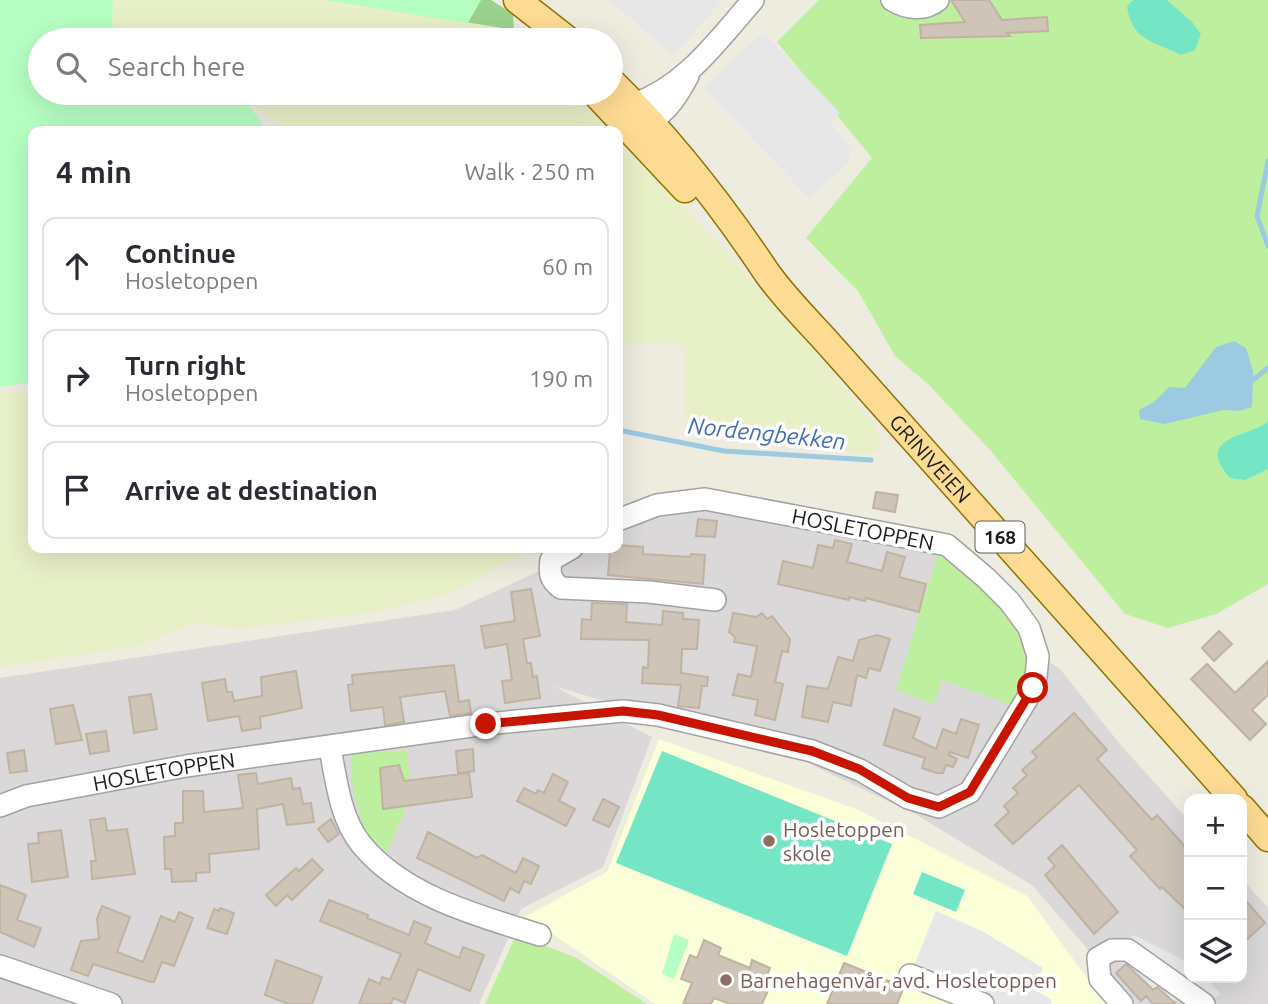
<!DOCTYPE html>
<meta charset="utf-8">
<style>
:root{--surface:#fff;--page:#f2f2f3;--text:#2b2b33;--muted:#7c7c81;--line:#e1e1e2}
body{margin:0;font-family:Ubuntu,sans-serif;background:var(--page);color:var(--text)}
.controls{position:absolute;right:21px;bottom:21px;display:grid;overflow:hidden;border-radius:14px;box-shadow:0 7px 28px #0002}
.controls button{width:63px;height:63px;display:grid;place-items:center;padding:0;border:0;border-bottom:2px solid var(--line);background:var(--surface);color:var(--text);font:35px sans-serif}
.stop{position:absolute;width:21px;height:21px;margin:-16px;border:5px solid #c71500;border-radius:50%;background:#fff}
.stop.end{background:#c71500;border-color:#fff;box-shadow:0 2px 7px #0008}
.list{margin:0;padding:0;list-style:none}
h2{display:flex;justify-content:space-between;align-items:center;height:91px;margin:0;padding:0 28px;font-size:30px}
h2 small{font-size:23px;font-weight:400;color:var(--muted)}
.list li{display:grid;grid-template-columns:46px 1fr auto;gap:21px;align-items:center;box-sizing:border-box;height:98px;margin:0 14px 14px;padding:0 14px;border:2px solid var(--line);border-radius:14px}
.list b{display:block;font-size:26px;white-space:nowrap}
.list p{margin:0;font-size:23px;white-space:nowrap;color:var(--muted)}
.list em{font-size:23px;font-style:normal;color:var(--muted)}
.icon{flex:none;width:38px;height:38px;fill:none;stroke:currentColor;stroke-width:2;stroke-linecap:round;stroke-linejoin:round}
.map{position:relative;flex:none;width:1268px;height:1004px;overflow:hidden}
.search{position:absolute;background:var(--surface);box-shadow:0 7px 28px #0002;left:28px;top:28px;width:595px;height:77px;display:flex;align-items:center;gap:18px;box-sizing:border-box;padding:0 24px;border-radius:38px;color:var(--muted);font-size:26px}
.panel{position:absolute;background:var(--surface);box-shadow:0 7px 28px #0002;left:28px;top:126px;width:595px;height:427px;border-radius:14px}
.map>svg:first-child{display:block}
.residential{fill:#dad8d8}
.education{fill:#fbffd8}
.farmland{fill:#e8f0c8}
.grass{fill:#beef9f}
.forest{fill:#9cd290}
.park{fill:#b6ffc3}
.pitch{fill:#74e6c6}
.parking{fill:#e7e7e7}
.water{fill:#9bcae1}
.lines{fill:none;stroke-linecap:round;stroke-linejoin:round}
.stream{stroke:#9bcae1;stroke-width:5}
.building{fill:#cec4b8;stroke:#c1b2a1;stroke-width:2}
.minor-casing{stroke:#a2a2a2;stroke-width:24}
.major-casing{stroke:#937200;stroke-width:29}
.minor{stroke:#fff;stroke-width:21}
.major{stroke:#ffdc94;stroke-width:26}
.route{stroke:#c71500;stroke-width:9}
.education-dot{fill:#8d6e63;stroke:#fff;stroke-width:2.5}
.labels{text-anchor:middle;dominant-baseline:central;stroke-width:7;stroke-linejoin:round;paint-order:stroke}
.shield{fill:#fff;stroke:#5f5f5f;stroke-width:2}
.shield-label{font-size:19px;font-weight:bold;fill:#1b1b1b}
.street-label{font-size:21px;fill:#1b1b1b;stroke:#fff}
.education-label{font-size:21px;fill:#785e54;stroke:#fff;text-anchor:start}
.water-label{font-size:23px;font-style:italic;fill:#406db3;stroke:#fff}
</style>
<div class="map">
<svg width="1268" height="1004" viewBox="0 0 1268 1004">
<rect width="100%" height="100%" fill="#eeebdf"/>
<!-- residential -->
<path class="residential" d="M705,507L938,554L897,690L942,679L1013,705L1044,663L1048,661L1060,669L1119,743L1189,821V978H1242V879L1268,908V1004H1135L1033,886L917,815L806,762L554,686L652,737L603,867L521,909L479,1004H0V678L455,610L589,548H618V534L649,519Z"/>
<!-- education -->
<path class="education" d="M659,739L859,810L1027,896L1106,1004H655L526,916L607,872Z"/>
<!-- farmland -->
<path class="farmland" d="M108,0H329L514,30L524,40H103Z
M237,93H578L616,131H289Z
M618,133L818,354L876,428L881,441L878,452L863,454L706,434L686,425L685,347L667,342L618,345Z
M0,392L33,393V548H530L454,592L375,612L236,629L197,622L137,646L0,667Z"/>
<!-- grass -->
<path class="grass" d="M819,0H1268V584L1216,614L1168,628L1125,614L990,450L929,385L895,356L858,291L806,238L872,158L777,42Z
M938,554C967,577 1037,626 1026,670C1024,682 1017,694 1012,705L942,680L934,704L896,690Z
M407,750L412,794L386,854L364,831L353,790L351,754Z
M516,935L575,957L647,1004H485Z"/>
<!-- forest -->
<path class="forest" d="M329,0H491L513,14L514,30Z"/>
<!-- park -->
<path class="park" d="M0,0H113L112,21L116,40H40V93H220L246,101L267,131H33V382L0,387Z
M326,0H481L468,23Z
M674,934L689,940L674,979L662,974Z"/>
<!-- pitch -->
<path class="pitch" d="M1133,0H1167L1192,22L1201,34L1195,50L1181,55C1154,41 1131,41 1127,6Z
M1268,422V469L1245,480L1230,478C1194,438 1246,437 1268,422Z
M662,751L892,844L847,956L616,863Z
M922,872L965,890L956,912L913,894Z"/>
<!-- parking -->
<path class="parking" d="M609,0H723L673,55Z
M763,32L840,113L830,123L852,148L848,163L810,199L704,88Z
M936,911L982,931L1043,968L1035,990L1052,1000L1051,1004H969L909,978Z
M1134,935L1185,961L1189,965V978H1205L1221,994L1209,1001L1179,996L1173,1001L1159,985L1153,989L1128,962L1125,964L1117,956L1126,940Z"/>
<!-- water -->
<path class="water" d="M1234,341L1246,348L1253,371L1252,407L1239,411L1223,410L1165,424L1140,419L1139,410L1154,402L1169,387L1185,388L1216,347Z"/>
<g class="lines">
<!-- stream -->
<path class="stream" d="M1268,161L1257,216L1268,246
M1253,380L1268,368
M618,430L724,451L871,460"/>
</g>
<!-- building -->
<path class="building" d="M951,0H989L1002,20L1047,17L1048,31L1007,33L1010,36L921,38L920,25L965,22Z
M876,492L898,495L895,512L873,508Z
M698,519L717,521L715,537L696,536Z
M835,540L852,544L847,562L882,571L887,552L905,557L899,577L926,584L919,612L866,598L865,601L849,597V600L778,584L783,561L813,568L818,545L833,548Z
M618,545L643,547V554L690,557L691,554L705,555L703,584L608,575L610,551L615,552Z
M531,589L540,636L523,639L527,663H531L533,677L537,676L540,698L505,703L502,681L512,680L507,644L485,648L481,626L515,621L511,592Z
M592,603L627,604L626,622L662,625L663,611L683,613V619L699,620L697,649H682L681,673L708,677L707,686H702L699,708L678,706L681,685L642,683L643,667L648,668L649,640L581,639L582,619L591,620Z
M733,613L756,617L762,613L767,619L772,616L790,639L788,652L782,651L775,682L783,684L775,720L755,715L758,700L733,695L738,674L751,677L757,646L734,642L735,637L729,632Z
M1219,631L1232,644L1214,661L1202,648Z
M877,635L890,639L880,671L869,668L866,678L857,675L851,706L833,702L828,722L802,717L807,686L828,689L838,657L853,661L859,640Z
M1268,661V695L1252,710L1266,724L1250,740L1191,679L1207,664L1235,693Z
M454,665L459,702L469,700L471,713L450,716L445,691L400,697L404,722L385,725L383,707L351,711L348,685L353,684L352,675Z
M296,671L302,708L260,717L261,728L242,731L239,716L208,721L202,683L225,679L227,692H232L234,701L262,696L261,677Z
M151,694L157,729L134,733L129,697Z
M73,705L82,740L56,744L50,709Z
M894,709L920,718L913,738L936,749L943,729L956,734L961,719L979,725L968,758L950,752L949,755L957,759L953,767L946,765L943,773H937L922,768L925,758L884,745Z
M1074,713L1107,750L1097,759L1152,820L1157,815L1189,851V913L1162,887L1160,889L1130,856L1137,850L1079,785L1013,844L995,825L1009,812L1004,806L1018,793L1013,788L1027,775L1022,770L1037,757L1032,752Z
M106,731L109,751L90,754L86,734Z
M473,749L474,771L458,773L456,751Z
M24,750L27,771L10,773L7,753Z
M399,765L404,781L469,773L472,797L383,809L380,768Z
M256,773L258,784L291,778L293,789L300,788L303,804L311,803L314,822L287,825L283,804L257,809L259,849L209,854L210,872L196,873V881L172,882L171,869H165L164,837L175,836V823H183V791H203L204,812L243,808L238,775Z
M553,774L568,782L559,801L575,809L566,826L517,801L524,788L536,794L538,790L544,793Z
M603,799L619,807L609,827L593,820Z
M105,818L107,831L127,829L135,874L92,879L91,861H96L90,820Z
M331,819L339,834L328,842L318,829Z
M61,830L68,877L32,882L28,844L39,843L38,833Z
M428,832L477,858L482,855L516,873L523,858L539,866L531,884L524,881L519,893L510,888L504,901L417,858Z
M1062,845L1118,912L1094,934L1045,875L1055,866L1048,858Z
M312,859L323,870L292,900L287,895L276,906L266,895L296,868L299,871Z
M0,885L26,895L17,920L41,928L34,947L0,932Z
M1242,896L1265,923L1242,944Z
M329,900L368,915L367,918L409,935L414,921L431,928L425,943L459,958L463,947L484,955L470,991L418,969L405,1003L393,998L391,1004H359L369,979L380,984L382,977L390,980L401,954L320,921Z
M102,906L130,917L117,952L143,962L161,916L175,922L179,912L193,918L174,966L162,962L154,982H151L93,964L88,976L71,970L81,941L99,939L97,919Z
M220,908L234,913L227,934L207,928L214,909L219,911Z
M704,940L721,948L718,955L750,968L752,960L770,968L763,985L769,988L762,1004H730L714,998L711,1004H683L692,983L681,979L690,955L697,958Z
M276,960L322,977L312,1004H289L265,995Z
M844,963L904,987L897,1004H827Z
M1126,964L1153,990L1157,987L1176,1004H1153L1146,996L1141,1001L1116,973Z"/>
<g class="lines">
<defs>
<g id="minor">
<path d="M892,0C907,9 925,11 938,0"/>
<path d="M634,104C685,87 719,39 753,0"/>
<path d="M636,127C663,119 675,100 688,76"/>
<path d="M572,548L551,560C549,573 550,580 561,588L649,592L715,600"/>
<path d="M330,748C336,779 340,818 361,844C403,896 479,916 540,935"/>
<path id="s1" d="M0,806L26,796L186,766L486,724L623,711L658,715L812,751L860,770L908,798L939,807L970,792L1033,689L1036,677L1038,656L1029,628L1010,602L986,578L947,545L705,499L657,505L618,520"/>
<path d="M0,966L111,1004"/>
<path d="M910,975L983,1004"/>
<path d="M1122,1004L1100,979L1098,958L1112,950H1128L1204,1004"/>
</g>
<g id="major">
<path d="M517,0L568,40"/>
<path id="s2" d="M611,81C670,139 721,204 767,273C784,297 807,320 827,342L1234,799"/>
<path d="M595,93L685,189"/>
<path d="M1242,808L1268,838"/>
</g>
</defs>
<!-- minor casing -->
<use href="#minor" class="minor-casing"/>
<!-- major casing -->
<use href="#major" class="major-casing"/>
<!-- minor -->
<use href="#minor" class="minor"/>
<!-- major -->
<use href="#major" class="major"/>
</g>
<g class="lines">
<!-- route -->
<path class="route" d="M486,724L623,711L658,715L812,751L859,769L908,798L939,807L970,792L1033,688"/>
</g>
<!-- markers -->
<g class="education-dot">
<circle cx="769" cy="841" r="7"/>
<circle cx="726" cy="980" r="7"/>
</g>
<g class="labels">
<!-- shield labels -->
<rect class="shield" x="975.5" y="521.5" width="49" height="31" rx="5"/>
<g class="shield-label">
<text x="1000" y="537">168</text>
</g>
<!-- street labels -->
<g class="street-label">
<text stroke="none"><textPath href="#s2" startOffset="495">GRINIVEIEN</textPath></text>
<text transform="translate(863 529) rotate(11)">HOSLETOPPEN</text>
<text stroke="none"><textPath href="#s1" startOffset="168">HOSLETOPPEN</textPath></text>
</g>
<!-- education labels -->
<g class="education-label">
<text x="783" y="829">Hosletoppen<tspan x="783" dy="24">skole</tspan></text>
<text x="740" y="980">Barnehagenvår, avd. Hosletoppen</text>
</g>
<!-- water labels -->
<g class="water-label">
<text transform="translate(767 433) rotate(6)">Nordengbekken</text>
</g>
</g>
</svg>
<div class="controls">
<button>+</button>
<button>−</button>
<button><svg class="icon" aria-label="layers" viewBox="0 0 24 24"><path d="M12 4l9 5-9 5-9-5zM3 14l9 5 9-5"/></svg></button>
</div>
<div class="stop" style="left:1033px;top:688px"></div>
<div class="stop end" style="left:486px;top:724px"></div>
<div class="search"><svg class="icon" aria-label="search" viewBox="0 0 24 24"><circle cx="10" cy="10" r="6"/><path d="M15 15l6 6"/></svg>Search here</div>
<section class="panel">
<h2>4 min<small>Walk · 250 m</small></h2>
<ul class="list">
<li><svg class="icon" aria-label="ahead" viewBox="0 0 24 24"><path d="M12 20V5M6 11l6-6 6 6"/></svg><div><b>Continue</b><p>Hosletoppen</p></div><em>60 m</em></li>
<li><svg class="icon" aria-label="right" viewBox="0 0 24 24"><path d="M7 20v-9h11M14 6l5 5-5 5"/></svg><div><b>Turn right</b><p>Hosletoppen</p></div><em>190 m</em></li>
<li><svg class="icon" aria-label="arrive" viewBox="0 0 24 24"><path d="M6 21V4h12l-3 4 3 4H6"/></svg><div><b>Arrive at destination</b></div></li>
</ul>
</section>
</div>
